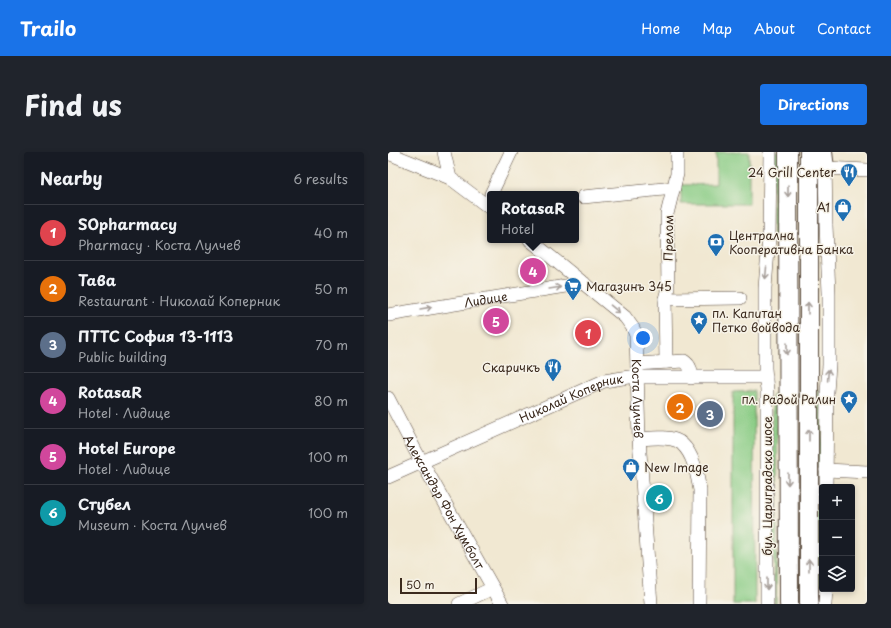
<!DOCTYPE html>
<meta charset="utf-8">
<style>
:root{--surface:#171b24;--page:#20242c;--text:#f1f3f6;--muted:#9ea1a6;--line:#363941;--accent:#1a73e8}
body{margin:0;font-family:"Playpen Sans",sans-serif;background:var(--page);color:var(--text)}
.controls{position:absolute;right:12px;bottom:12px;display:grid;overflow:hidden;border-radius:4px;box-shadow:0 2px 6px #0003}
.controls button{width:36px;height:36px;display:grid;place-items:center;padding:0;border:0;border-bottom:1px solid var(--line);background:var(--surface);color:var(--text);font:20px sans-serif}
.scale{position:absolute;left:12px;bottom:10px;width:77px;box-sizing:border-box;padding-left:4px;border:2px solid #3b2a1e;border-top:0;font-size:11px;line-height:14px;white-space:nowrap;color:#3b2a1e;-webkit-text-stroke:3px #f7f3e8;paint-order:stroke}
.you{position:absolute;left:255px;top:186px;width:14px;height:14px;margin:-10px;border:3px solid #fff;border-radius:50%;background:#1a73e8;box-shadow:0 0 0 6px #1a73e833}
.badge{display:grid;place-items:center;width:26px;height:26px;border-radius:50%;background:var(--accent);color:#fff;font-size:13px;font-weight:700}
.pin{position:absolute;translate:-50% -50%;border:2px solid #fff;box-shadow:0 1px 4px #0006}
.popup{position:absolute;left:99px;top:39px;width:92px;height:52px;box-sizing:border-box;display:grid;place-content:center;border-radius:4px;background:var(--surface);filter:drop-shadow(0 1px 3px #0005);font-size:13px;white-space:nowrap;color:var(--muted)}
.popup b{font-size:15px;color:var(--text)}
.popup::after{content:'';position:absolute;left:50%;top:100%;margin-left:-8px;border:8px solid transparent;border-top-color:var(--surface)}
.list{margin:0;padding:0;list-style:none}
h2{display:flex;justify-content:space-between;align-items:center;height:52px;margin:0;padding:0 16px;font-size:17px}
h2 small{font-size:13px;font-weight:400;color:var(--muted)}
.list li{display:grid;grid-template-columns:26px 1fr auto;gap:12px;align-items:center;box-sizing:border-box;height:56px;padding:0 16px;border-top:1px solid var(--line)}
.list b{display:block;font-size:15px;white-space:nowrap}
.list p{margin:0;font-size:13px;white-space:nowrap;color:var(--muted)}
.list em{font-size:13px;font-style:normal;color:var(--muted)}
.icon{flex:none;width:22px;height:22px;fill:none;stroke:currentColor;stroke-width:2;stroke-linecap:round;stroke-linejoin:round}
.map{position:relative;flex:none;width:479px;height:452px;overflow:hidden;border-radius:4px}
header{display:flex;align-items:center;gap:24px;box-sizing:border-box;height:56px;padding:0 20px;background:var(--accent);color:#fff}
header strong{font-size:19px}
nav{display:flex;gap:22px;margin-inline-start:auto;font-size:14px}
.intro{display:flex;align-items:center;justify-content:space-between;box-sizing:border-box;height:96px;padding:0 24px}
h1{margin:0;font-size:28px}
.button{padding:10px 18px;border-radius:4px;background:var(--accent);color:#fff;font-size:14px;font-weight:700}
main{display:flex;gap:24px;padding:0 24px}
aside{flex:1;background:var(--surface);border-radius:4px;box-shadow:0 2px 6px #0003}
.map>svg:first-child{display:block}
.green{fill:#8acc85;stroke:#627b52}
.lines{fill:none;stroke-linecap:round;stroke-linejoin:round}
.minor-casing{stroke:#564639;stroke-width:14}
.highway-casing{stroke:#564639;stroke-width:20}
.minor{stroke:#fff;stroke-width:13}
.highway{stroke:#fff;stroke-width:18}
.oneway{stroke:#a79f9a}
.labels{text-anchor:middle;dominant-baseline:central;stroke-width:3;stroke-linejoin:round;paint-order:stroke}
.poi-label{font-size:12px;fill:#3b2a1e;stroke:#f7f3e8;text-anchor:end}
.street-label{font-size:12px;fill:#3b2a1e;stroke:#f7f3e8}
</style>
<header>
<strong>Trailo</strong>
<nav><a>Home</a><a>Map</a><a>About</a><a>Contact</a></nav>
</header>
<div class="intro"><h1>Find us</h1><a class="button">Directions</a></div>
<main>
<aside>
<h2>Nearby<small>6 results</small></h2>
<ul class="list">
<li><span class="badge" style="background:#e0444e">1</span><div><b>SOpharmacy</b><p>Pharmacy · Коста Лулчев</p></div><em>40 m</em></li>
<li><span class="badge" style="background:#e8710a">2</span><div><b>Тава</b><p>Restaurant · Николай Коперник</p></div><em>50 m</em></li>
<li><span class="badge" style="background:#5c6f8a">3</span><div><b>ПТТС София 13-1113</b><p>Public building</p></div><em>70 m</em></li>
<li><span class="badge" style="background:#d1479c">4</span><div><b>RotasaR</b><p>Hotel · Лидице</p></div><em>80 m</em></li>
<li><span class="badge" style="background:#d1479c">5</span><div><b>Hotel Europe</b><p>Hotel · Лидице</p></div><em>100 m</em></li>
<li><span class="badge" style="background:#0f9aa8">6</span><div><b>Стубел</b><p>Museum · Коста Лулчев</p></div><em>100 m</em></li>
</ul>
</aside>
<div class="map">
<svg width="479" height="452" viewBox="0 0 479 452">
<rect width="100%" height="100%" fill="#f7f3e8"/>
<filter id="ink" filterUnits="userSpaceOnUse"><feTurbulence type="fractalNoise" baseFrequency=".025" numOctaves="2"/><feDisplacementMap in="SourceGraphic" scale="8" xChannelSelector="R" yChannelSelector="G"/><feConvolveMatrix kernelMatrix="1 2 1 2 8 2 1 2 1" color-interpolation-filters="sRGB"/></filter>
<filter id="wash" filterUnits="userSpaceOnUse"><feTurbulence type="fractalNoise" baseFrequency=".012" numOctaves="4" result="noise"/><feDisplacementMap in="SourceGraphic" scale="16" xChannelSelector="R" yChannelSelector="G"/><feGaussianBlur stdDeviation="0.9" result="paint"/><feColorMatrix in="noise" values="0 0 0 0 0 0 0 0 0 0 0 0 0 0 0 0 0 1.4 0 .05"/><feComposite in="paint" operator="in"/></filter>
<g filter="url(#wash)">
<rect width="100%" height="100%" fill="#f1e8d2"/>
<!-- green -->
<path class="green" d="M328,0H361V52H293V33L328,32Z
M385,0H392L391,86H385Z
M429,238L434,239V452H428Z
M366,239L367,452H345V240Z
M384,242H390L388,452H386L384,308Z"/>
</g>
<g filter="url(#ink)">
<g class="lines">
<defs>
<g id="minor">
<path d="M56,0L62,26"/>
<path d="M0,1L62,26L102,56"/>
<path d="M437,7L438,73L441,141V213L439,240L438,335"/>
<path d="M437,16L479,18"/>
<path d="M103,42L123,0"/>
<path d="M195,45L286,36"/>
<path id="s1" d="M142,88L237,165L245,176L248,183L251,287L263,452"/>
<path d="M277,147L352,146"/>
<path id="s2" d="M0,163L196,131"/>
<path d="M278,210L277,147L280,136L279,62L289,22V0"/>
<path d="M249,212L296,209C303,214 303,218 303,226"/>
<path id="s3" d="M0,246L27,298L114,452"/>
<path d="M251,287C263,286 285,283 294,292C306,303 309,323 312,338L311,452"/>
<path d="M438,318L479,320"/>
<path id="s4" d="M0,325L216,229L241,225H378"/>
<path d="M71,452L105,436"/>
<path d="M379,452V239L377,216V136L381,86L382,0"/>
<path d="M437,452L438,437"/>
</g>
<path id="highway" d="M400,0L401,452
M421,0V452
M435,0L437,16"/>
</defs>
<!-- minor casing -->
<use href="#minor" class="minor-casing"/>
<!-- highway casing -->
<use href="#highway" class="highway-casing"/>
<!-- minor -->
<use href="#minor" class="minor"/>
<!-- highway -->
<use href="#highway" class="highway"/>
</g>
<!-- one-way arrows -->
<defs><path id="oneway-shaft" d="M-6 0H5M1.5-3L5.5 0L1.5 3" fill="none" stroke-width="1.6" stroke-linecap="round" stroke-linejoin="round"/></defs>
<g class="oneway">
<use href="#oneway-shaft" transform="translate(400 39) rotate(90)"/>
<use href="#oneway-shaft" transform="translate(378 121) rotate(95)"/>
<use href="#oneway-shaft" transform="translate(167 136) rotate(-9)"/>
<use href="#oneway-shaft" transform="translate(38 156) rotate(-10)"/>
<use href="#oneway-shaft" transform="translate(420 156) rotate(-90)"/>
<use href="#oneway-shaft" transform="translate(227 157) rotate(40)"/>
<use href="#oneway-shaft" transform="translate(399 197) rotate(90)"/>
<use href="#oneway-shaft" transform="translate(440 223) rotate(-86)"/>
<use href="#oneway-shaft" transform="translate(421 283) rotate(-90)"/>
<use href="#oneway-shaft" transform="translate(400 327) rotate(90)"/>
<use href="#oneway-shaft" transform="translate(421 413) rotate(-90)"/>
<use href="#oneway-shaft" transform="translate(379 432) rotate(90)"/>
</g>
</g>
<!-- icons -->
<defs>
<symbol id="restaurant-pin" viewBox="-11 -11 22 30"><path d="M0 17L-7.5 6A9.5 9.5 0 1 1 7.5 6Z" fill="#1f6fb2" stroke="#f7f3e8"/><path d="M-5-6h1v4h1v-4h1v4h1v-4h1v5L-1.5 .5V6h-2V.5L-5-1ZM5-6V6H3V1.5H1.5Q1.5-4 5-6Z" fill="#fff"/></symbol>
<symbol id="shop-pin" viewBox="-11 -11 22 30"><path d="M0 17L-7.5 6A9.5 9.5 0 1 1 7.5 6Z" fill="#1f6fb2" stroke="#f7f3e8"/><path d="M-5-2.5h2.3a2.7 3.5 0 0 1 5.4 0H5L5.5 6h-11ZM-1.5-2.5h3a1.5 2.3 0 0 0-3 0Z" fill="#fff"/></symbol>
<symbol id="bank-pin" viewBox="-11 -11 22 30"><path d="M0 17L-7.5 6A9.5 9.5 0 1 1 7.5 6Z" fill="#1f6fb2" stroke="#f7f3e8"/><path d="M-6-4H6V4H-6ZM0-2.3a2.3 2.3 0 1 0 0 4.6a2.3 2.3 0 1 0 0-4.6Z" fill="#fff"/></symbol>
<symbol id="supermarket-pin" viewBox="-11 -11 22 30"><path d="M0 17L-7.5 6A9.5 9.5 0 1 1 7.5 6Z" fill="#1f6fb2" stroke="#f7f3e8"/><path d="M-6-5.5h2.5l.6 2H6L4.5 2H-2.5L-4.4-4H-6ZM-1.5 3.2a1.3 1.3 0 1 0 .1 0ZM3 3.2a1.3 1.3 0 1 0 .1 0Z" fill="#fff"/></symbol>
<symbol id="sight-pin" viewBox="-11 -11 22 30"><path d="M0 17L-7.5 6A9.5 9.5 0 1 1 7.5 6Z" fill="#1f6fb2" stroke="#f7f3e8"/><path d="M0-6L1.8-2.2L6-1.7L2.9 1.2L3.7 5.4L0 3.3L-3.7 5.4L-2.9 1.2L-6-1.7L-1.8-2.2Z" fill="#fff"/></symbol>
</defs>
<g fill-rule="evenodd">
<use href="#restaurant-pin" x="451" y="10" width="20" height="27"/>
<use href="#shop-pin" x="445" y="45" width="20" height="27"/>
<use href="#bank-pin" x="318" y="80" width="20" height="27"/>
<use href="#supermarket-pin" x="175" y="124" width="20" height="27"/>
<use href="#sight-pin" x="301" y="158" width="20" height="27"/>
<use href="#restaurant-pin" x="155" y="205" width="20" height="27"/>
<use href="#sight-pin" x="451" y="237" width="20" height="27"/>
<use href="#shop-pin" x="233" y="305" width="20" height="27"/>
</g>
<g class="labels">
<!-- poi labels -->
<g class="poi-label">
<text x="448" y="20">24 Grill Center</text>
<text x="442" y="55">A1</text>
<text x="341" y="83" text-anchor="start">Централна<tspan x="341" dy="14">Кооперативна Банка</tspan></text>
<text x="198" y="134" text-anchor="start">Магазинъ 345</text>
<text x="324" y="161" text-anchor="start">пл. Капитан<tspan x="324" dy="14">Петко войвода</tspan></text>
<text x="152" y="215">Скаричкъ</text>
<text x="448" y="247">пл. Радой Ралин</text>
<text x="256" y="315" text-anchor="start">New Image</text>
</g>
<!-- street labels -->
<g class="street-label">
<text transform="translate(280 86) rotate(-89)">Прелом</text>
<text stroke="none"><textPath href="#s2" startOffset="99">Лидице</textPath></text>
<text stroke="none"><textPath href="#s1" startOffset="207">Коста Лулчев</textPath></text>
<text stroke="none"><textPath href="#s4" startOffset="200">Николай Коперник</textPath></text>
<text transform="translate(379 334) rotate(-90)">бул. Цариградско шосе</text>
<text stroke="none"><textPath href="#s3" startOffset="118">Александър Фон Хумболт</textPath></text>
</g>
</g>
</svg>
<div class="controls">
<button>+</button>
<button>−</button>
<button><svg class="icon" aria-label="layers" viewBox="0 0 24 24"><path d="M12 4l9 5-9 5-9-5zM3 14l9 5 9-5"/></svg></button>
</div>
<div class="scale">50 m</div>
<div class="you"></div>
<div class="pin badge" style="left:200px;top:181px;background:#e0444e">1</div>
<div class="pin badge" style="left:292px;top:255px;background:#e8710a">2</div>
<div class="pin badge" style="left:322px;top:262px;background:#5c6f8a">3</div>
<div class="pin badge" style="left:145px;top:119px;background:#d1479c">4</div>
<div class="popup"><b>RotasaR</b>Hotel</div>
<div class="pin badge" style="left:108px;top:169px;background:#d1479c">5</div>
<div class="pin badge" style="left:271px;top:346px;background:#0f9aa8">6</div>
</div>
</main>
